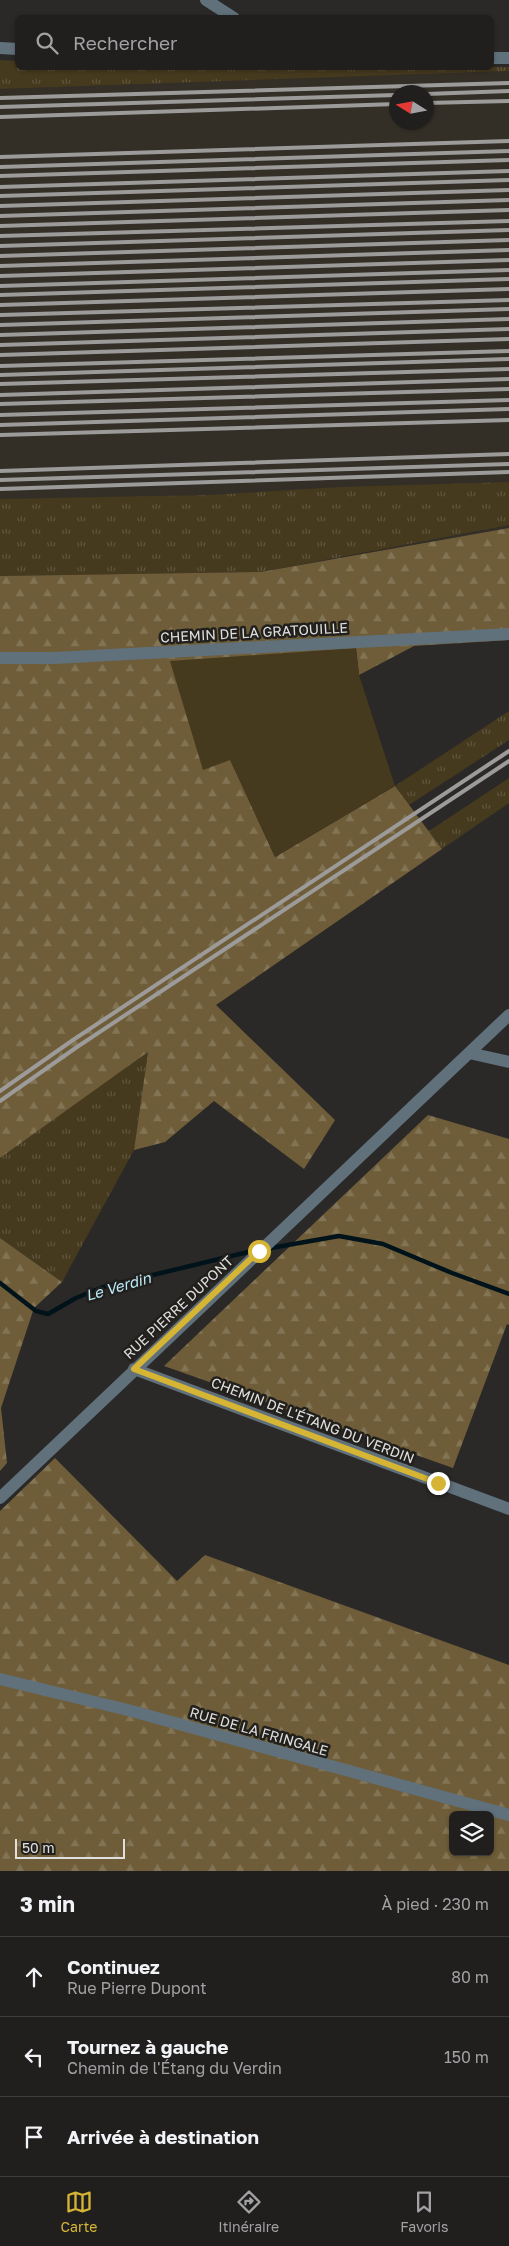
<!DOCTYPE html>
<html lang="fr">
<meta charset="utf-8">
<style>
:root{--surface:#201f1d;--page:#282726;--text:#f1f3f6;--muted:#a2a2a4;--line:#3d3d3b;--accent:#d6b534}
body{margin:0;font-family:"Golos Text",sans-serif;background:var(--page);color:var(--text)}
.controls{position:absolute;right:15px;bottom:15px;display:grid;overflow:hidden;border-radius:8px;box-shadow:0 1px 4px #0004}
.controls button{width:45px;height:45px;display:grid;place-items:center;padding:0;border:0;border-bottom:1px solid var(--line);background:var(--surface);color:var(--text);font:25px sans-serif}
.compass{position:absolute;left:389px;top:85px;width:45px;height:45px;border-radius:50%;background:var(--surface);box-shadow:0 1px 4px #0004;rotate:281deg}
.scale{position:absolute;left:15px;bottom:12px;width:110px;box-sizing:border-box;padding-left:5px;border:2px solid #e0dfde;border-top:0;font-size:14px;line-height:18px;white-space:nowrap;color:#e0dfde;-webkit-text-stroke:4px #21201d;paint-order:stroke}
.stop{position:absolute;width:15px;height:15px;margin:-11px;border:4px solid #d6b534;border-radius:50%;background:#fff}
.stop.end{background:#d6b534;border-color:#fff;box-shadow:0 1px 5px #0008}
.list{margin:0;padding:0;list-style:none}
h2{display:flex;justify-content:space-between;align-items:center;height:65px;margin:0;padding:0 20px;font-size:21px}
h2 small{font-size:16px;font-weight:400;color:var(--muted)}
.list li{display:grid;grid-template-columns:32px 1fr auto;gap:15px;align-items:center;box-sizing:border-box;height:80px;padding:0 20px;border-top:1px solid var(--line)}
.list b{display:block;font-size:19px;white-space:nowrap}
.list p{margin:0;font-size:16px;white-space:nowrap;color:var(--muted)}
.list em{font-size:16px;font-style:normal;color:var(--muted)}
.icon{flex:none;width:28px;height:28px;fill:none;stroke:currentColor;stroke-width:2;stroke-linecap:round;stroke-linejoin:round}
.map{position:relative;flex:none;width:509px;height:1871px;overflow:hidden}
.search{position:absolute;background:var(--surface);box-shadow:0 1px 4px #0004;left:15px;right:15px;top:15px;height:55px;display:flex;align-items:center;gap:12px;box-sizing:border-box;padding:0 18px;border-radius:8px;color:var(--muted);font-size:19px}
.sheet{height:305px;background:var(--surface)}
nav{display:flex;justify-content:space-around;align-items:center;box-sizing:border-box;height:70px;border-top:1px solid var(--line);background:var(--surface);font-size:14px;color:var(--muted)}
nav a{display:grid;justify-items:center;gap:2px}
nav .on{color:var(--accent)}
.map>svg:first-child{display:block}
.built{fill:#332f27;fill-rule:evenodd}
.grass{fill:url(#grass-tufts)}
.forest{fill:url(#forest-firs);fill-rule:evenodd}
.garden{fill:#45391e}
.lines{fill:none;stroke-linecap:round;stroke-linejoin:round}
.stream{stroke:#00131a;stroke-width:4.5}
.minor{stroke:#60717c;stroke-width:12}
.rail{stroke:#9c9b99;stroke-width:4}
.route{stroke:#d6b534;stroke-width:6}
.labels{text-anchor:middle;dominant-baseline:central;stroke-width:5;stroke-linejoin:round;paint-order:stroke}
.street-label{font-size:14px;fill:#e0dfde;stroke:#21201d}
.water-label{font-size:15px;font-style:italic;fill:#bcebfa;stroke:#21201d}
</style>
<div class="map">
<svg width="509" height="1871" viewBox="0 0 509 1871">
<defs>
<pattern id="grass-tufts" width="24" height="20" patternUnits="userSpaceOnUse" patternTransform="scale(1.25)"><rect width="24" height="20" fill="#45391e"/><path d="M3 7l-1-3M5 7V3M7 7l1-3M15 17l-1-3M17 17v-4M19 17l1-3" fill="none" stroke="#60553e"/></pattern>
<pattern id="forest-firs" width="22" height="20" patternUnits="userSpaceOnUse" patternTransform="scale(1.25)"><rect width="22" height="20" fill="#6e5d38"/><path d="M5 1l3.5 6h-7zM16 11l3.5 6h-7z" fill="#827454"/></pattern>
</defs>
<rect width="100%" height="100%" fill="#2b2927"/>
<!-- built -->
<path class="built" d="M509,71V528L261,572L0,576V89ZM396,92H426V122H396Z"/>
<!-- grass -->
<path class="grass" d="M0,60L17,61L18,68L492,67H509V71L0,89Z
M509,482V525L261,572L0,576V499L210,495L340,487Z
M509,711V740L409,805L395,786Z
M509,778V803L442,849L429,831Z
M148,1052L134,1150L62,1282L0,1238V1158Z"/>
<!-- forest -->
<path class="forest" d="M509,528V640L414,646L359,675L356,648L202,769L230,759L275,857L395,786L442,849L216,1005L335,1120L304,1169L214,1101L165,1142L134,1150L148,1052L0,1158V576L261,572Z
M428,1115L509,1139V1325L507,1324L453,1468L164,1366Z
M0,1238L62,1282L34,1308L1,1408L7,1463L0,1471Z
M55,1458L177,1581L205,1555L509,1665V1871H0V1511ZM453,1815H490V1852H453Z"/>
<!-- garden -->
<path class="garden" d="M356,648L359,675L395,786L275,857L230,760L203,770L170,661Z"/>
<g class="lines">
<!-- stream -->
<path class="stream" d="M271,1248L339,1236L383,1244L452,1273L509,1294
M0,1283L36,1311L48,1314L76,1298L103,1287L248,1252"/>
<!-- minor -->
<path class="minor" d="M206,0L234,18
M0,48L18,49
M492,58H509
M0,658H54L509,634
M469,1053L509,1062
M134,1369L509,1509
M0,1498L509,1015
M0,1679L128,1710L509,1815"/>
<!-- rail -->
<path class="rail" d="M426,94L509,91
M0,98L509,83
M426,103L509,101
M0,107L396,95
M0,117L396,104
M0,157L509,141
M0,167L509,151
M0,176L509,160
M0,187L509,171
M0,196L509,180
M0,206L509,190
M0,216L509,200
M0,226L509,210
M0,236L509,221
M0,246L509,230
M0,256L509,240
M0,266L509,250
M0,276L509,260
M0,286L509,270
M0,295L509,279
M0,305L509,289
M0,315L509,300
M0,325L509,309
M0,335L509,319
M0,345L509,329
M0,355L509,339
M0,366L509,351
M0,375L509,359
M0,384L509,369
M0,395L509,379
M0,404L509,389
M0,415L509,400
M0,425L509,409
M0,435L509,420
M0,471L509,454
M0,480L509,464
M0,489L509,472
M0,1091L73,1040L509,751
M0,1101L77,1047L509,761"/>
</g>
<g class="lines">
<!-- route -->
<path class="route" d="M259,1251L134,1369L438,1483"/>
</g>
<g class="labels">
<!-- street labels -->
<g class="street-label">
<text transform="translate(254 632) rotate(-3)">CHEMIN DE LA GRATOUILLE</text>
<text transform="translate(178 1307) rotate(-43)">RUE PIERRE DUPONT</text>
<text transform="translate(313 1420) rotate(21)">CHEMIN DE L'ÉTANG DU VERDIN</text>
<text transform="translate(259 1731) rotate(16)">RUE DE LA FRINGALE</text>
</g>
<!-- water labels -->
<g class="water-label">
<text transform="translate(118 1286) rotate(-16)">Le Verdin</text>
</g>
</g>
</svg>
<div class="controls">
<button><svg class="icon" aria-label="layers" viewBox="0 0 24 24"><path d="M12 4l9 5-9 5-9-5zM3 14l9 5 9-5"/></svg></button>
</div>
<svg class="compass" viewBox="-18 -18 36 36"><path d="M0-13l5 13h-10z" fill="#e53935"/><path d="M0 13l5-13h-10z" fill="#a2a2a4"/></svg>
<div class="scale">50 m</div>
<div class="stop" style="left:259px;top:1251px"></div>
<div class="stop end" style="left:438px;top:1483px"></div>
<div class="search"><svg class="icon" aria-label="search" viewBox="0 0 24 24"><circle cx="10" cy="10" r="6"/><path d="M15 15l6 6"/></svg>Rechercher</div>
</div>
<section class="sheet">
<h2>3 min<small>À pied · 230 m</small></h2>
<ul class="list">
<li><svg class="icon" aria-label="ahead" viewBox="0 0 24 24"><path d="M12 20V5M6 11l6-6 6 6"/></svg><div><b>Continuez</b><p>Rue Pierre Dupont</p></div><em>80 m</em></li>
<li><svg class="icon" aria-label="left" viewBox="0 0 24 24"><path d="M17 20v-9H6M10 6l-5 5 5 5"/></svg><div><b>Tournez à gauche</b><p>Chemin de l'Étang du Verdin</p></div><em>150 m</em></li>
<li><svg class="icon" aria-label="arrive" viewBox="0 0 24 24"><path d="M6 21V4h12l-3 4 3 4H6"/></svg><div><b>Arrivée à destination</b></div></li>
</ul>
</section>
<nav>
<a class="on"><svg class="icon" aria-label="map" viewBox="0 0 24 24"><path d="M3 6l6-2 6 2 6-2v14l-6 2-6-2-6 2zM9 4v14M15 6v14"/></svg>Carte</a>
<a><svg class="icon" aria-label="directions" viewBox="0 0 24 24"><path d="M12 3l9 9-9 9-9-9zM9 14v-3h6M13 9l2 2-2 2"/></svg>Itinéraire</a>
<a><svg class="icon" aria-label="saved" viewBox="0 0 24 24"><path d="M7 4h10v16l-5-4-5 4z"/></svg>Favoris</a>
</nav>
